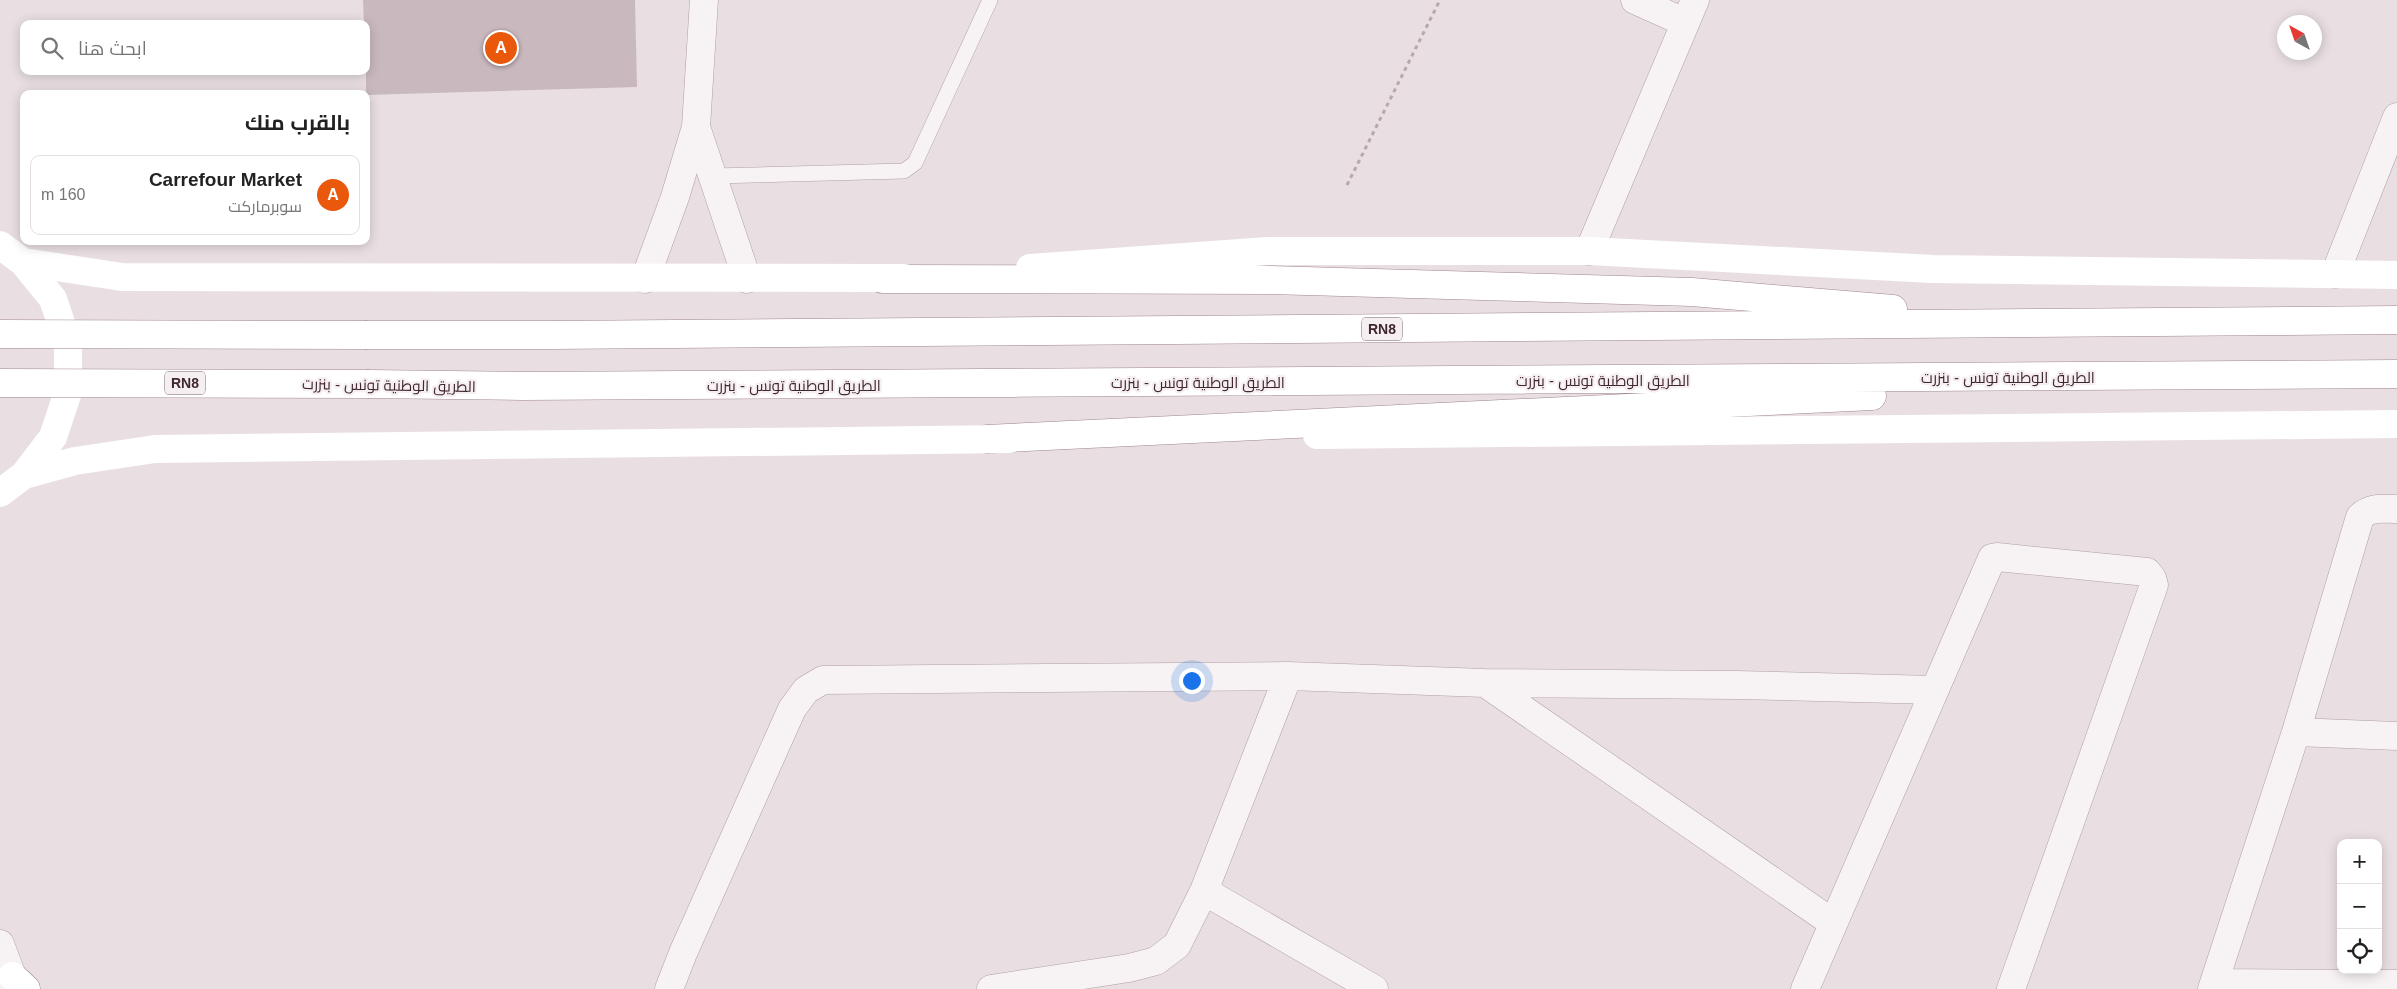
<!DOCTYPE html>
<html lang="ar">
<meta charset="utf-8">
<style>
:root{--surface:#fff;--page:#f2f2f2;--text:#222;--muted:#767676;--line:#e0e0e0;--accent:#ea580c}
body{margin:0;font-family:Arial,Cairo,sans-serif;background:var(--page);color:var(--text);direction:rtl}
.controls{position:absolute;right:15px;bottom:15px;display:grid;overflow:hidden;border-radius:10px;box-shadow:0 2px 12px #0003}
.controls button{width:45px;height:45px;display:grid;place-items:center;padding:0;border:0;border-bottom:1px solid var(--line);background:var(--surface);color:var(--text);font:25px sans-serif}
.compass{position:absolute;left:2277px;top:15px;width:45px;height:45px;border-radius:50%;background:var(--surface);box-shadow:0 2px 12px #0003;rotate:320deg}
.you{position:absolute;left:1191px;top:680px;width:18px;height:18px;margin:-12px;border:4px solid #fff;border-radius:50%;background:#1a73e8;box-shadow:0 0 0 8px #1a73e833}
.badge{display:grid;place-items:center;width:32px;height:32px;border-radius:50%;background:var(--accent);color:#fff;font-size:16px;font-weight:700}
.pin{position:absolute;translate:-50% -50%;border:2px solid #fff;box-shadow:0 1px 5px #0006}
.list{margin:0;padding:0;list-style:none}
h2{display:flex;justify-content:space-between;align-items:center;height:65px;margin:0;padding:0 20px;font-size:21px}
h2 small{font-size:16px;font-weight:400;color:var(--muted)}
.list li{display:grid;grid-template-columns:32px 1fr auto;gap:15px;align-items:center;box-sizing:border-box;height:80px;margin:0 10px 10px;padding:0 10px;border:1px solid var(--line);border-radius:10px}
.list b{display:block;font-size:19px;white-space:nowrap}
.list p{margin:0;font-size:16px;white-space:nowrap;color:var(--muted)}
.list em{font-size:16px;font-style:normal;color:var(--muted)}
.icon{flex:none;width:28px;height:28px;fill:none;stroke:currentColor;stroke-width:2;stroke-linecap:round;stroke-linejoin:round}
.map{position:relative;flex:none;width:2397px;height:989px;overflow:hidden;direction:ltr}
.search{position:absolute;background:var(--surface);box-shadow:0 2px 12px #0003;left:20px;top:20px;width:350px;height:55px;display:flex;align-items:center;gap:12px;box-sizing:border-box;padding:0 18px;border-radius:10px;color:var(--muted);font-size:19px}
.panel{position:absolute;background:var(--surface);box-shadow:0 2px 12px #0003;left:20px;top:90px;width:350px;height:155px;border-radius:10px;direction:rtl}
.map>svg:first-child{display:block}
.building{fill:#c9b9be}
.lines{fill:none;stroke-linecap:round;stroke-linejoin:round}
.service-casing{stroke:#b0a0a5;stroke-width:16}
.minor-casing{stroke:#b0a0a5;stroke-width:29}
.tertiary-casing{stroke:#b0a0a5;stroke-width:29}
.trunk-casing{stroke:#a0868f;stroke-width:29}
.motorway-casing{stroke:#a0868f;stroke-width:29}
.path{stroke:#b5a9ac;stroke-width:3;stroke-dasharray:4 4;stroke-linecap:butt}
.service{stroke:#f7f2f3;stroke-width:15}
.minor{stroke:#f7f2f3;stroke-width:28}
.tertiary{stroke:#f7f2f3;stroke-width:28}
.secondary{stroke:#fff;stroke-width:28}
.trunk{stroke:#fff;stroke-width:28}
.motorway{stroke:#fff;stroke-width:28}
.motorway-bridge-casing{stroke:#a0868f;stroke-width:29;stroke-linecap:butt}
.motorway-bridge{stroke:#fff;stroke-width:28}
.labels{text-anchor:middle;dominant-baseline:central;stroke-width:4.5;stroke-linejoin:round;paint-order:stroke}
.shield{fill:#f6eff1;stroke:#776369;stroke-width:1}
.shield-label{font-size:14px;font-weight:bold;fill:#40272f}
.street-label{font-size:15px;fill:#40272f;stroke:#f6eff1}
</style>
<div class="map">
<svg width="2397" height="989" viewBox="0 0 2397 989">
<rect width="100%" height="100%" fill="#e9dfe2"/>
<!-- building -->
<path class="building" d="M363,0H635L637,87L366,95V24H364Z"/>
<g class="lines">
<defs>
<path id="service" d="M713,176L904,171L915,163L990,0"/>
<path id="minor" d="M1635,0L1684,22
M696,127L747,279
M1589,251L1695,0
M2335,274L2397,117
M645,279L675,197L696,127L704,0
M1485,683L1833,923
M2296,732L2397,736
M1204,891L1374,989
M2214,983L2397,984
M669,989L683,953L792,709L806,690L823,680L1288,676L1485,683L1737,685L1934,690
M991,989L1129,968L1156,961L1177,945L1204,891L1288,676
M1805,989L1992,558L1997,557L2147,572L2152,578L2154,585L2011,989
M2212,989L2296,732L2360,517C2371,506 2383,509 2397,509"/>
<path id="tertiary" d="M0,944L12,976V989"/>
<path id="trunk" d="M12,976L26,989"/>
<path id="motorway" d="M882,279L1269,280L1692,292L1893,309
M367,335H552L2397,320
M369,384L523,386L2397,374
M987,439L1872,396"/>
</defs>
<!-- service casing -->
<use href="#service" class="service-casing"/>
<!-- minor casing -->
<use href="#minor" class="minor-casing"/>
<!-- tertiary casing -->
<use href="#tertiary" class="tertiary-casing"/>
<!-- trunk casing -->
<use href="#trunk" class="trunk-casing"/>
<!-- motorway casing -->
<use href="#motorway" class="motorway-casing"/>
<!-- path -->
<path class="path" d="M1347,185L1440,0"/>
<!-- service -->
<use href="#service" class="service"/>
<!-- minor -->
<use href="#minor" class="minor"/>
<!-- tertiary -->
<use href="#tertiary" class="tertiary"/>
<!-- secondary -->
<path class="secondary" d="M0,245L23,262L53,299L68,344V392L53,437L24,475L0,493
M23,262L122,277L904,278
M1030,268L1268,251H1589L1933,269L2397,275
M1317,435L2397,424
M24,475L75,461L155,449L1009,439"/>
<!-- trunk -->
<use href="#trunk" class="trunk"/>
<!-- motorway -->
<use href="#motorway" class="motorway"/>
<defs>
<path id="motorway-bridge" d="M0,334L367,335
M0,383L369,384"/>
</defs>
<!-- motorway-bridge casing -->
<use href="#motorway-bridge" class="motorway-bridge-casing"/>
<!-- motorway-bridge -->
<use href="#motorway-bridge" class="motorway-bridge"/>
</g>
<g class="labels">
<!-- shield labels -->
<g class="shield">
<rect x="1362" y="317.5" width="40" height="23" rx="4"/>
<rect x="165" y="371.5" width="40" height="23" rx="4"/>
</g>
<g class="shield-label">
<text x="1382" y="329">RN8</text>
<text x="185" y="383">RN8</text>
</g>
<!-- street labels -->
<g class="street-label">
<text x="2008" y="377">الطريق الوطنية تونس - بنزرت</text>
<text x="1603" y="380">الطريق الوطنية تونس - بنزرت</text>
<text x="1198" y="382">الطريق الوطنية تونس - بنزرت</text>
<text transform="translate(389 385) rotate(1)">الطريق الوطنية تونس - بنزرت</text>
<text x="794" y="385">الطريق الوطنية تونس - بنزرت</text>
</g>
</g>
</svg>
<div class="controls">
<button>+</button>
<button>−</button>
<button><svg class="icon" aria-label="locate" viewBox="0 0 24 24"><circle cx="12" cy="12" r="6"/><path d="M12 2v4M12 18v4M2 12h4M18 12h4"/></svg></button>
</div>
<svg class="compass" viewBox="-18 -18 36 36"><path d="M0-13l5 13h-10z" fill="#e53935"/><path d="M0 13l5-13h-10z" fill="#767676"/></svg>
<div class="you"></div>
<div class="pin badge" style="left:501px;top:48px">A</div>
<div class="search"><svg class="icon" aria-label="search" viewBox="0 0 24 24"><circle cx="10" cy="10" r="6"/><path d="M15 15l6 6"/></svg>ابحث هنا</div>
<section class="panel">
<h2>بالقرب منك<small></small></h2>
<ul class="list">
<li><span class="badge">A</span><div><b>Carrefour Market</b><p>سوبرماركت</p></div><em>160 m</em></li>
</ul>
</section>
</div>
